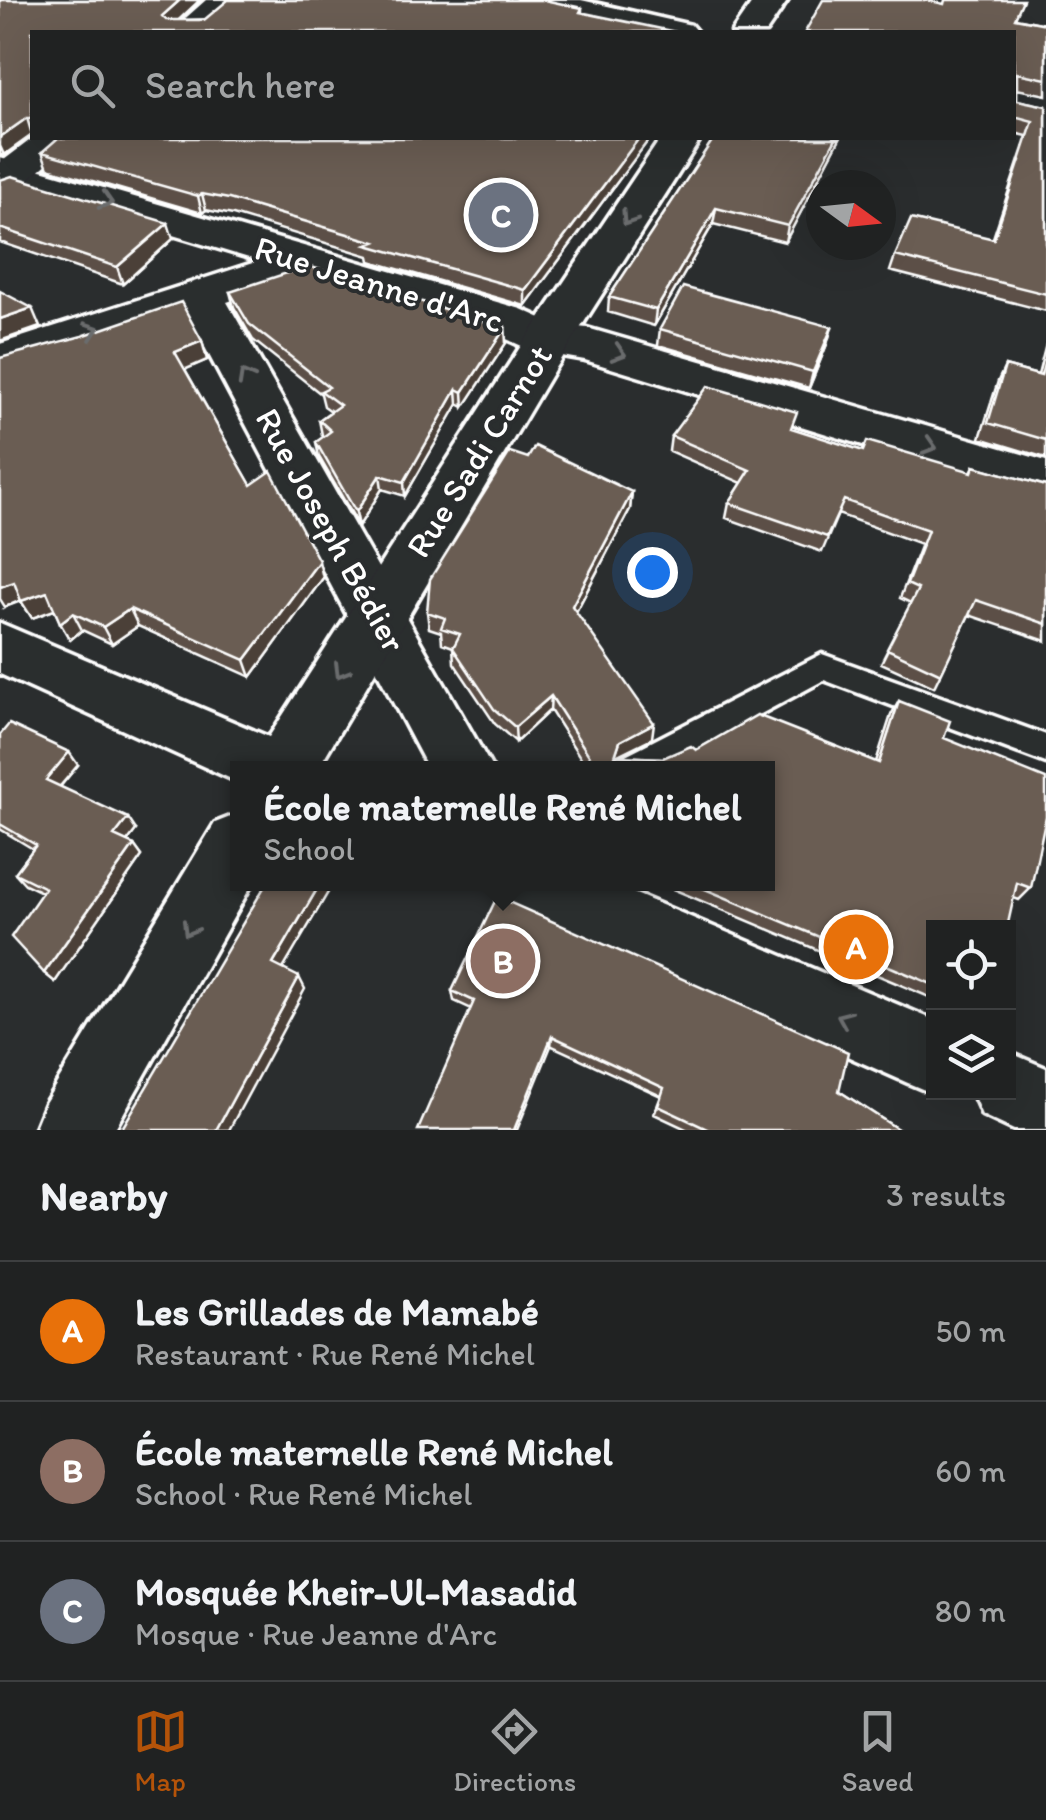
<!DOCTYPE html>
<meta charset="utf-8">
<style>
:root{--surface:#202222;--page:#282a2a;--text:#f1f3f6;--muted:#a2a4a5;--line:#3d3f40;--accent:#b45309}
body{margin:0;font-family:Itim,sans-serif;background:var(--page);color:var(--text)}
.controls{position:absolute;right:30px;bottom:30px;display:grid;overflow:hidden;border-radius:0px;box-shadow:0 10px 40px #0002}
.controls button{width:90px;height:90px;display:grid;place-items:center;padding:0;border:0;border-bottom:2px solid var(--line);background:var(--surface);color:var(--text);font:50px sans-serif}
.compass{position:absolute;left:806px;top:170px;width:90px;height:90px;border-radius:50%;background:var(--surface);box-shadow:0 10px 40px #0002;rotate:105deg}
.you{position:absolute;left:652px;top:572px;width:35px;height:35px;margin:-25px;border:8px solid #fff;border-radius:50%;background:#1a73e8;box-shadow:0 0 0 15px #1a73e833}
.badge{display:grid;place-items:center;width:65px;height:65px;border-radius:50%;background:var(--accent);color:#fff;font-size:32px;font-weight:700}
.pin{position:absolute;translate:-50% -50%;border:5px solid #fff;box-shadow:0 2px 10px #0006}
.popup{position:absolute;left:230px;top:761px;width:545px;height:130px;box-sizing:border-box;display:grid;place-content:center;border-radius:0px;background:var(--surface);filter:drop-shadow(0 2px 8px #0005);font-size:32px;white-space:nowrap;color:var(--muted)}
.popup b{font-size:38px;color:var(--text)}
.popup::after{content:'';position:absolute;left:50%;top:100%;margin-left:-20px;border:20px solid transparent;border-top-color:var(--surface)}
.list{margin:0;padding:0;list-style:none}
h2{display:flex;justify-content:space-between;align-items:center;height:130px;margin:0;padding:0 40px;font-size:42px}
h2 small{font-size:32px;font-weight:400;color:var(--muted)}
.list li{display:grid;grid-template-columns:65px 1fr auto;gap:30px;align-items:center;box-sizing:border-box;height:140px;padding:0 40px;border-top:2px solid var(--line)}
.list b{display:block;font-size:38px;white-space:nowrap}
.list p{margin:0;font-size:32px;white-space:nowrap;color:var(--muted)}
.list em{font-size:32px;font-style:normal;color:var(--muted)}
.icon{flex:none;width:55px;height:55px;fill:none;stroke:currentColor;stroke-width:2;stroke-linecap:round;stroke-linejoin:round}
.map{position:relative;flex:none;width:1046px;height:1130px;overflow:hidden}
.search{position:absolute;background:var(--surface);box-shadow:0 10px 40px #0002;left:30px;right:30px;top:30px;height:110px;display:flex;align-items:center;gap:25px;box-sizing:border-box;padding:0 35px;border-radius:0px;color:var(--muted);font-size:38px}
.sheet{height:550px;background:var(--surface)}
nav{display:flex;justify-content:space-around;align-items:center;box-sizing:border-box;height:140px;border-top:2px solid var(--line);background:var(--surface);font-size:28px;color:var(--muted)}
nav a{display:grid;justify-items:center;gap:5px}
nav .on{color:var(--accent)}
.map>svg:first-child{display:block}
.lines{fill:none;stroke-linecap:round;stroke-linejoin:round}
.lane-casing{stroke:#fff;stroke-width:7}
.street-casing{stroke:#fff;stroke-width:7}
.secondary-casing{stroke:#fff;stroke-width:7}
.lane{fill:#2a2d2e;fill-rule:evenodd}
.street{fill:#2a2d2e;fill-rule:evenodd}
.secondary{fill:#2a2d2e;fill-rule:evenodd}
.wall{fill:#5c5047;stroke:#fff;stroke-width:2.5}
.shaded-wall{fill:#4b4139;stroke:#fff;stroke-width:2.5}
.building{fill:#6b5d52;stroke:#fff;stroke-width:2.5}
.oneway{stroke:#6a6c6d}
.labels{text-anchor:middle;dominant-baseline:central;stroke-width:8;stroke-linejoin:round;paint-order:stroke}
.street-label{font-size:35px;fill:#fff;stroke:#2a2d2e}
</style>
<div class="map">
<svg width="1046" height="1130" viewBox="0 0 1046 1130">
<rect width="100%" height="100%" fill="#2a2d2e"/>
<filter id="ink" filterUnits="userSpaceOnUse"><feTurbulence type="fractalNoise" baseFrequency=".01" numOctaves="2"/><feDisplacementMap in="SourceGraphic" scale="20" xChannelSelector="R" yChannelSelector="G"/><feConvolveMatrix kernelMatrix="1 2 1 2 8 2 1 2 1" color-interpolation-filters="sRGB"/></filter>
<g filter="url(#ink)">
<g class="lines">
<defs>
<path id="lane" d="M822,654L1046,735V763L824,680L660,768H616L620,758Z"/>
<path id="street" d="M518,0H581L691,25L697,32H634L523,7Z
M0,158L521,309L557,325L587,328L1046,461V501L585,360L533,351L489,331L306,276L227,302L492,768H428L188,315L0,377V344L259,261L0,183Z"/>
<path id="secondary" d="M206,0H244L208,32H170Z
M754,0H788L766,32H732Z
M33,138H77L14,192L0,195V163Z
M661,138H701L555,368L318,768H238V782L0,674V623L269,737L519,349Z
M238,814V884H252L114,1130H34L45,1103L215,823Z
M502,884H612L934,1020V1092H937L934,1094L908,1083L511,907Z
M1008,1052L1046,1068V1130H1014L982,1115L972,1092H1008Z"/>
</defs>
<!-- lane casing -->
<use href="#lane" class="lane-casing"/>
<!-- street casing -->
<use href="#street" class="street-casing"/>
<!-- secondary casing -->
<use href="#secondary" class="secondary-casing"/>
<!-- lane -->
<use href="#lane" class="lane"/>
<!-- street -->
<use href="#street" class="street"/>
<!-- secondary -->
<use href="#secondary" class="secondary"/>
</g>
<!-- wall -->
<path class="wall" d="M0,0H200L179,20L582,8V12L32,32V135L4,155H0Z
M1016,18L1046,24V95L1017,89V100L1046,106V311L890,271L895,256L993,238L1027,136L1014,133V32Z
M650,138L525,306L370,261L369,256L233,215L206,210L202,213L48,168L42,152Z
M714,138H840L785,242L713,224L654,326L608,312L609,297Z
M0,180L173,239L123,284L0,242Z
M230,292L505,328L506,343L464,407L458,404L405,496L382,489L359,526L319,457L316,442L324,437L322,435L319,420L331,411L324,406L321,394L253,340L234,307Z
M832,327L827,344L809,388L658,345L660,329Z
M202,341L207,360L185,369L251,485L323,578L251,677L138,626L112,644L82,630L70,640L54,610L32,618L21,601L5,607Z
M1046,344V458L980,438L998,381L1005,366L1038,375Z
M792,429L863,451L971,472L974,466L1046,486V641L969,615L934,687L881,663L911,603L900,598L921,544L838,514L822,552L726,518L729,503L742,483L669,451L671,436Z
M632,492L630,509L576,612L652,738L618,756L663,758L696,750L876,762L891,715L899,701L944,738L1031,888L1019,900L1014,898L934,928V999L661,884H768V768H587L550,710L516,742L495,724L454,663L453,647L442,643L441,632L429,628L427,612Z
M0,735L78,765L60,787L136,830L127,842L134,845L142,856L55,982L44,973L42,892L25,884L15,873L33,849L0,829Z
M452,991L839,1091L899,1130H688L654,1114L661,1096L454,1001Z"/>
<!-- shaded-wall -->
<path class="shaded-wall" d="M180,0H200L166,32L162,16Z
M27,118L32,135L4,155L0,146V137Z
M639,138H650L525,306V290Z
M836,138H840L785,242L788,226Z
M202,194L206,210L202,213L198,196Z
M716,208L713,224L654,326L656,310Z
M168,223L173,239L123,284L117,267Z
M32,308L40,327L0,341V319Z
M832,327L827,344L809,388L813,372Z
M505,328L506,343L464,407L463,392Z
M202,341L207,360L182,371L175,352Z
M457,389L458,404L405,496L404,482Z
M380,475L382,489L359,526L356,512Z
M632,492L630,509L571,621L572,606Z
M319,561L323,578L251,677L245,660Z
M14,582L24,599L5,607L0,599V587Z
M47,592L57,609L32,618L21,601Z
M130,609L138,626L112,644L103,627Z
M73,613L82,630L70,640L60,623Z
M551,696L550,710L516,742L515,727Z
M654,723L652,738L618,755L613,768L615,756L620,741Z
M69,752L78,765L55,792L46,780Z
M128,818L136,830L123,847L114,836Z
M134,845L142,856L55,982L44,973Z
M320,884H333L279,976L273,964Z
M299,977L305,989L229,1130H216Z
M552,1036L551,1046L517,1130H514Z"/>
<!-- building -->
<path class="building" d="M0,0H180L162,16L166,20H204L228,0H544L582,8L580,12L676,32H32V118H27L0,137Z
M823,0H926L944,4L945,0H1023L1015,18L1046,24V79L1017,73V100L1046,106V294L895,256L911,219L994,239L1033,121L1014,116V32H805Z
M58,138H639L525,290L367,245L375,242L229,199L202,194L198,196L42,152Z
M714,138H836L788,226L716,208L656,310L609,297Z
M12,176L168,223L117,267L0,228V180Z
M308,266L505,328L463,392L457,389L404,482L380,475L356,512L316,442L331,431L319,420L340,405L321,391L329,387L249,324L230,292Z
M683,287L832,327L813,372L660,329Z
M0,291L32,308L0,319Z
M181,302L202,341L175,352L251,485L271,471L319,561L245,660L130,609L103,627L73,613L60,623L47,592L21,601L14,582L0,587V358L82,336Z
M1046,357V440L988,423L1005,366L1041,376Z
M708,386L797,412L791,428L863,451L867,441L972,472L974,466L1046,486V624L976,600L941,674L887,649L918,589L907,584L928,530L844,500L827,537L729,503L750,470L671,436Z
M535,446L632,492L572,606L654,723L620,741L615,756L663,758L691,746L696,750L757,715L879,763L899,701L950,721L944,738L1046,779V816L1031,888L1017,883L1007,928H934V985L693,884H768V768H597L551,696L515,727L494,709L453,648L460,634L441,628L445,618L427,612L430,579L510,452L528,458Z
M9,724L69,752L46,780L128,818L114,836L134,845L44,973L11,937L45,888L15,873L36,845L0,824V735Z
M266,884H320L273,964L299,977L216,1130H121Z
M497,897L848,1052L839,1091L899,1130H709L658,1106L664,1088L552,1036L514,1130H418L474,1001L452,991Z"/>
<!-- one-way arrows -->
<defs><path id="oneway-chevron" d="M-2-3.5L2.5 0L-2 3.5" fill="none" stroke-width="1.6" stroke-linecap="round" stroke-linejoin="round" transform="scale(2.5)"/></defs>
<g class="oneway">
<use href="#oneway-chevron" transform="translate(106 201) rotate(17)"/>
<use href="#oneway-chevron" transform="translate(628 219) rotate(123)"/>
<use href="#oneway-chevron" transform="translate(92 330) rotate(-19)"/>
<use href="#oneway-chevron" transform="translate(619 353) rotate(17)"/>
<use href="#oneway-chevron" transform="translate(245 377) rotate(-119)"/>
<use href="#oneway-chevron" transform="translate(930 446) rotate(17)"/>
<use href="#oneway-chevron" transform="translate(341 671) rotate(121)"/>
<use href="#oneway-chevron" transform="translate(189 929) rotate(120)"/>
<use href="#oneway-chevron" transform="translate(844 1018) rotate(-157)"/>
</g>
</g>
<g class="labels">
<!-- street labels -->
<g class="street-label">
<text transform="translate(379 284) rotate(17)">Rue Jeanne d'Arc</text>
<text transform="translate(479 451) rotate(-58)">Rue Sadi Carnot</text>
<text transform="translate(331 530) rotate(61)">Rue Joseph Bédier</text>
</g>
</g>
</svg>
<div class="controls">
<button><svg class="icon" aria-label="locate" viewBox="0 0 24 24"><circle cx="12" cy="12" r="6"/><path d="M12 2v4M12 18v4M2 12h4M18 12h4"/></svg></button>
<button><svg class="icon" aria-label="layers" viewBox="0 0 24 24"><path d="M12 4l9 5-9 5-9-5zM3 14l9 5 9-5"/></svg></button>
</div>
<svg class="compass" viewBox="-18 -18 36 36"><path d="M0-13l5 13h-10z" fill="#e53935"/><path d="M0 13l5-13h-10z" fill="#a2a4a5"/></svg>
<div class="you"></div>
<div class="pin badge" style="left:856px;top:947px;background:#e8710a">A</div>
<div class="pin badge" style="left:503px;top:961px;background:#8d6e63">B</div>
<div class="popup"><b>École maternelle René Michel</b>School</div>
<div class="pin badge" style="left:501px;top:215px;background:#6b7280">C</div>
<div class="search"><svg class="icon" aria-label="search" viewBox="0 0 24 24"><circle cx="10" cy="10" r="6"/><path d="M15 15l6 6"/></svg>Search here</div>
</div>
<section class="sheet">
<h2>Nearby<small>3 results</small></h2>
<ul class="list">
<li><span class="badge" style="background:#e8710a">A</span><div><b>Les Grillades de Mamabé</b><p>Restaurant · Rue René Michel</p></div><em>50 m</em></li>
<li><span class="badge" style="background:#8d6e63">B</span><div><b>École maternelle René Michel</b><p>School · Rue René Michel</p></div><em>60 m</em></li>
<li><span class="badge" style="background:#6b7280">C</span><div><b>Mosquée Kheir-Ul-Masadid</b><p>Mosque · Rue Jeanne d'Arc</p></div><em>80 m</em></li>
</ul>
</section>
<nav>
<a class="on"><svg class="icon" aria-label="map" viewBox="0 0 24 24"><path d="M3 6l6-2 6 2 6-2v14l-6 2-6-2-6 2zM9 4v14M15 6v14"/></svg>Map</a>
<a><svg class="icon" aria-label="directions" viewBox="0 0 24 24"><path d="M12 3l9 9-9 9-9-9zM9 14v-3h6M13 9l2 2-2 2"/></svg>Directions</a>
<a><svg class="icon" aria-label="saved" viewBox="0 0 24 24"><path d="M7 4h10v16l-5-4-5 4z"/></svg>Saved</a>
</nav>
